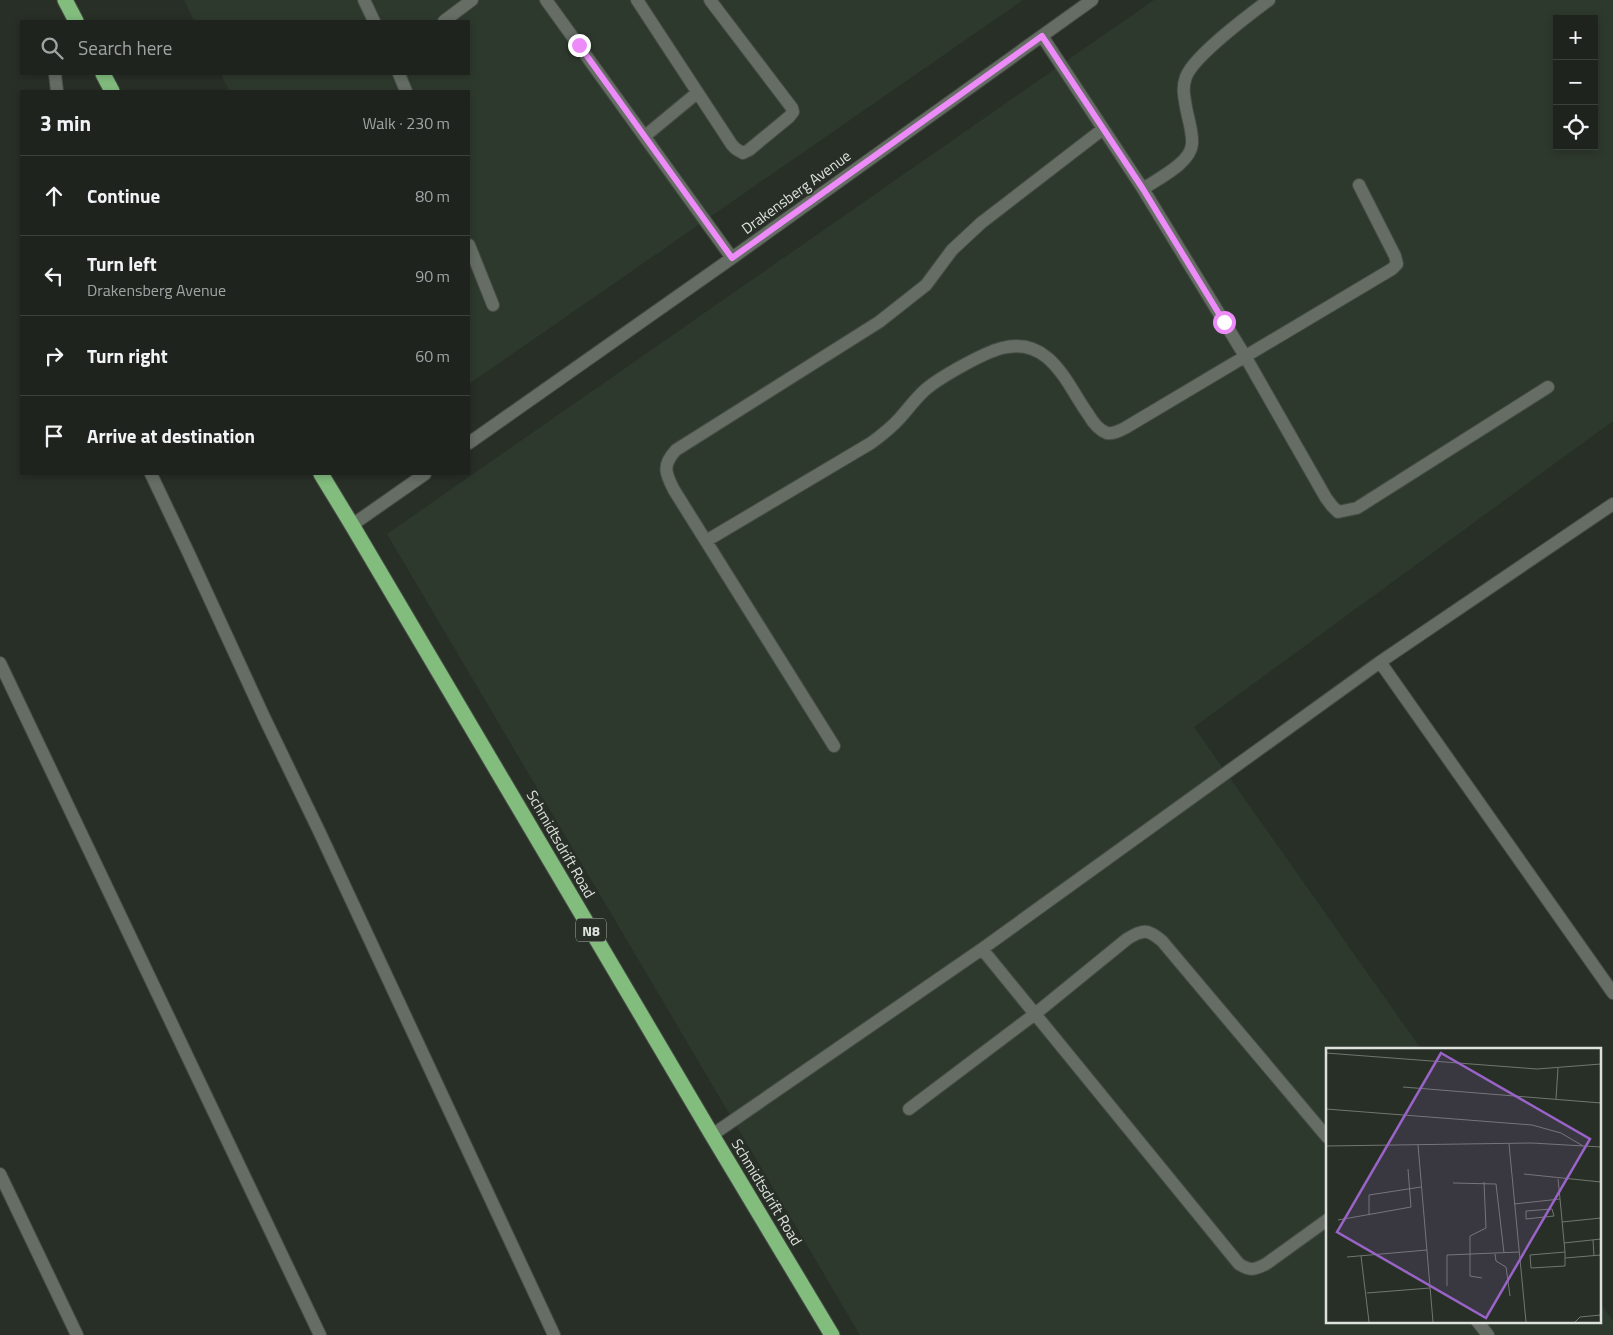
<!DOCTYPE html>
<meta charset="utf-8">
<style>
:root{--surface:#1e231d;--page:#262b26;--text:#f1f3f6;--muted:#a1a4a4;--line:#3c403b}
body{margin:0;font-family:"Titillium Web",sans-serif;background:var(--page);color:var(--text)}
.controls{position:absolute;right:15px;top:15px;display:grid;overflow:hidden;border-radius:0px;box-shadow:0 2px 8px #0003}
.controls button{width:45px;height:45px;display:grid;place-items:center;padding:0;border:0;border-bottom:1px solid var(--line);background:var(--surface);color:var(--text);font:25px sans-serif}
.stop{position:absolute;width:15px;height:15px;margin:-11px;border:4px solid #ed8cf9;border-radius:50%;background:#fff}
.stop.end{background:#ed8cf9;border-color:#fff;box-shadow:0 1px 5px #0008}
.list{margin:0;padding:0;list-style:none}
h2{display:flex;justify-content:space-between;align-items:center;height:65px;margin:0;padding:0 20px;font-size:21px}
h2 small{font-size:16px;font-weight:400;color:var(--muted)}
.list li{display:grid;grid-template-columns:32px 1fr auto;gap:15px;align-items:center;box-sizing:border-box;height:80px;padding:0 20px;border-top:1px solid var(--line)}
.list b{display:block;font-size:19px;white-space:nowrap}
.list p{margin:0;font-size:16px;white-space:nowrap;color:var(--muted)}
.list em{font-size:16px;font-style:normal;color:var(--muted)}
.icon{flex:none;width:28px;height:28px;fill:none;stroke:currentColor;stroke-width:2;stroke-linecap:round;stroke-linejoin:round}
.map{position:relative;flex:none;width:1613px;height:1335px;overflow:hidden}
.search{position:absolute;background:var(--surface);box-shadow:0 2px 8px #0003;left:20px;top:20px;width:450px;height:55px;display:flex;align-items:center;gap:12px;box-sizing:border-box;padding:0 18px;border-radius:0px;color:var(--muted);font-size:19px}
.panel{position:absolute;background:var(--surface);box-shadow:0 2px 8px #0003;left:20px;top:90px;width:450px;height:385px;border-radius:0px}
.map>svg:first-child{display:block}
.built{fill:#2e392d;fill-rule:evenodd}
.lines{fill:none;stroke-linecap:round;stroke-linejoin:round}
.minor-casing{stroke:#464c45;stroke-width:14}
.highway-casing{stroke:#464c45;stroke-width:17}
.minor{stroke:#666d65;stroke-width:12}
.highway{stroke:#82bd7e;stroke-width:15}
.route{stroke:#ed8cf9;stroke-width:6}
.labels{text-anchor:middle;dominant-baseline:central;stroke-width:4;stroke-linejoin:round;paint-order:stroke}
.shield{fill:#282f27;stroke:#a7aca6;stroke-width:1}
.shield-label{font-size:14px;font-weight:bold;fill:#dee2dd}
.street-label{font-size:15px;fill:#dee2dd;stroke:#282f27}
.inset-road{fill:none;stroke:#717770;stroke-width:1}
.view{fill:#9963c8;fill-opacity:0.15;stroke:#9963c8;stroke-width:2.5}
.inset-edge{fill:none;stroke:#dee2dd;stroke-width:2.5}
</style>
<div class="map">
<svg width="1613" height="1335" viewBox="0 0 1613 1335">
<rect width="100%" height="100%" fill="#282f27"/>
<!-- built -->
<path class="built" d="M184,0H1023L469,384V91H229L221,74H469V21H194Z
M1154,0H1613V421L1194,727L1421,1049H1327V1321H1599V1302L1613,1321V1335H860L387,534ZM1557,19H1594V146H1557Z"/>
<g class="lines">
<defs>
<path id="minor" d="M364,0L374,21
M546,0L732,258
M637,0L732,145L736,149L743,153L749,150L789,117L793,112L792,108L710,0
M444,21L472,0
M1042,36L1143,189L1245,356L1326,498L1332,506L1338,512L1357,508L1548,387
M55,74L57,91
M399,74L406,91
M645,136L697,93
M1143,189C1157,179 1191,163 1192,144C1193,132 1188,119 1186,107C1184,96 1182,87 1186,77C1193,57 1250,14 1269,0
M469,245L493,305
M469,443L732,258L1092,0
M151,474L189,554L264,717L319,831L554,1335
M352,525L425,474
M706,541L871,443C882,435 891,428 900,418C908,409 916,398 925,390C940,377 983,353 1002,348C1050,336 1066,383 1088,414C1092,421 1098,430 1107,433C1113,434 1119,431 1125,428L1392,269L1397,264L1395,256L1359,185
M1380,662L1613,993
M0,663L320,1335
M834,746L674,490C665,473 662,465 676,450L879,322L926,285L952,250L981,223L1103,129
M982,949L1239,1264C1250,1271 1254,1270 1266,1264L1327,1220
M909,1109L1035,1014L1127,939C1143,929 1148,929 1162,941L1327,1137
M712,1135L982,949L1380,662L1613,504
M0,1174L77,1335
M1477,1321L1488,1335"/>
<path id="highway" d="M65,0L76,21
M103,74L112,91
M321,474L352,525L712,1135L832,1335"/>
</defs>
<!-- minor casing -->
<use href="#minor" class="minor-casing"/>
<!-- highway casing -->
<use href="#highway" class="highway-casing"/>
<!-- minor -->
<use href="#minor" class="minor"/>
<!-- highway -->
<use href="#highway" class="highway"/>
</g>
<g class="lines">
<!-- route -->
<path class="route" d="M579,45L732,258L1042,36L1143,189L1224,322"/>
</g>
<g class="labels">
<!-- shield labels -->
<rect class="shield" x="576" y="918.5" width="30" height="23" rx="4"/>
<g class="shield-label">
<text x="591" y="930">N8</text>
</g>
<!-- street labels -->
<g class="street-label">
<text transform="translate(796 192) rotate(-36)">Drakensberg Avenue</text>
<text transform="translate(561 844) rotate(60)">Schmidtsdrift Road</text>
<text transform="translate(767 1192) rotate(59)">Schmidtsdrift Road</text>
</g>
</g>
<!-- overview -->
<g transform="translate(1326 1048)">
<rect width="275" height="275" fill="#282f27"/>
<path class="inset-road" d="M0,5L211,21L275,16M77,39L275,55M230,51L232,20M0,61L206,77L235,85L257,98M183,96L200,274M92,97L107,274M0,98L206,95L275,99M198,126L275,134M127,135L170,136L178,205M234,151L239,204V218L205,220L204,207L239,204M188,156L234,151L232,131M226,161L228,168L200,171V163ZM43,167V147L95,139M12,172L85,159L82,121M236,174L275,170M267,192L268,208M238,195L275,191M169,206L170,213L180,219L184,248M35,208L43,274M21,209L101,202M239,210L275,207M156,230L144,228V188L160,180L158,134M121,238V207L193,204M41,245L104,240M249,274L254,269L275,267"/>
<path class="view" d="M115,5L264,91L160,270L11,184Z"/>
<rect width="275" height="275" class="inset-edge"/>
</g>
</svg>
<div class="controls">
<button>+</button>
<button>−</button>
<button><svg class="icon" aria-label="locate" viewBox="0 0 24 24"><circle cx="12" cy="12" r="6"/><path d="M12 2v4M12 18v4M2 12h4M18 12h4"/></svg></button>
</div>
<div class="stop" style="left:1224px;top:322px"></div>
<div class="stop end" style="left:579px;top:45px"></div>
<div class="search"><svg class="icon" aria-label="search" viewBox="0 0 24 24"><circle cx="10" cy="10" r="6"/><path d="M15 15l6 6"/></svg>Search here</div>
<section class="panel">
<h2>3 min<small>Walk · 230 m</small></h2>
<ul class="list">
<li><svg class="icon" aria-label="ahead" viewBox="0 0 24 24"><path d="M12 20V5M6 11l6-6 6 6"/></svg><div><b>Continue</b></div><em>80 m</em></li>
<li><svg class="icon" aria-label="left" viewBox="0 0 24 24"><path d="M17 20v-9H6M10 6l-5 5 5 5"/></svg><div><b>Turn left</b><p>Drakensberg Avenue</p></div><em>90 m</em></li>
<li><svg class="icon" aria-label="right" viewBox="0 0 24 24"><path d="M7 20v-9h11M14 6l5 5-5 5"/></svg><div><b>Turn right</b></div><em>60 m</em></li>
<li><svg class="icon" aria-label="arrive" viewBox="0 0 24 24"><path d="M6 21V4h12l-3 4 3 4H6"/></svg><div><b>Arrive at destination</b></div></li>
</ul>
</section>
</div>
